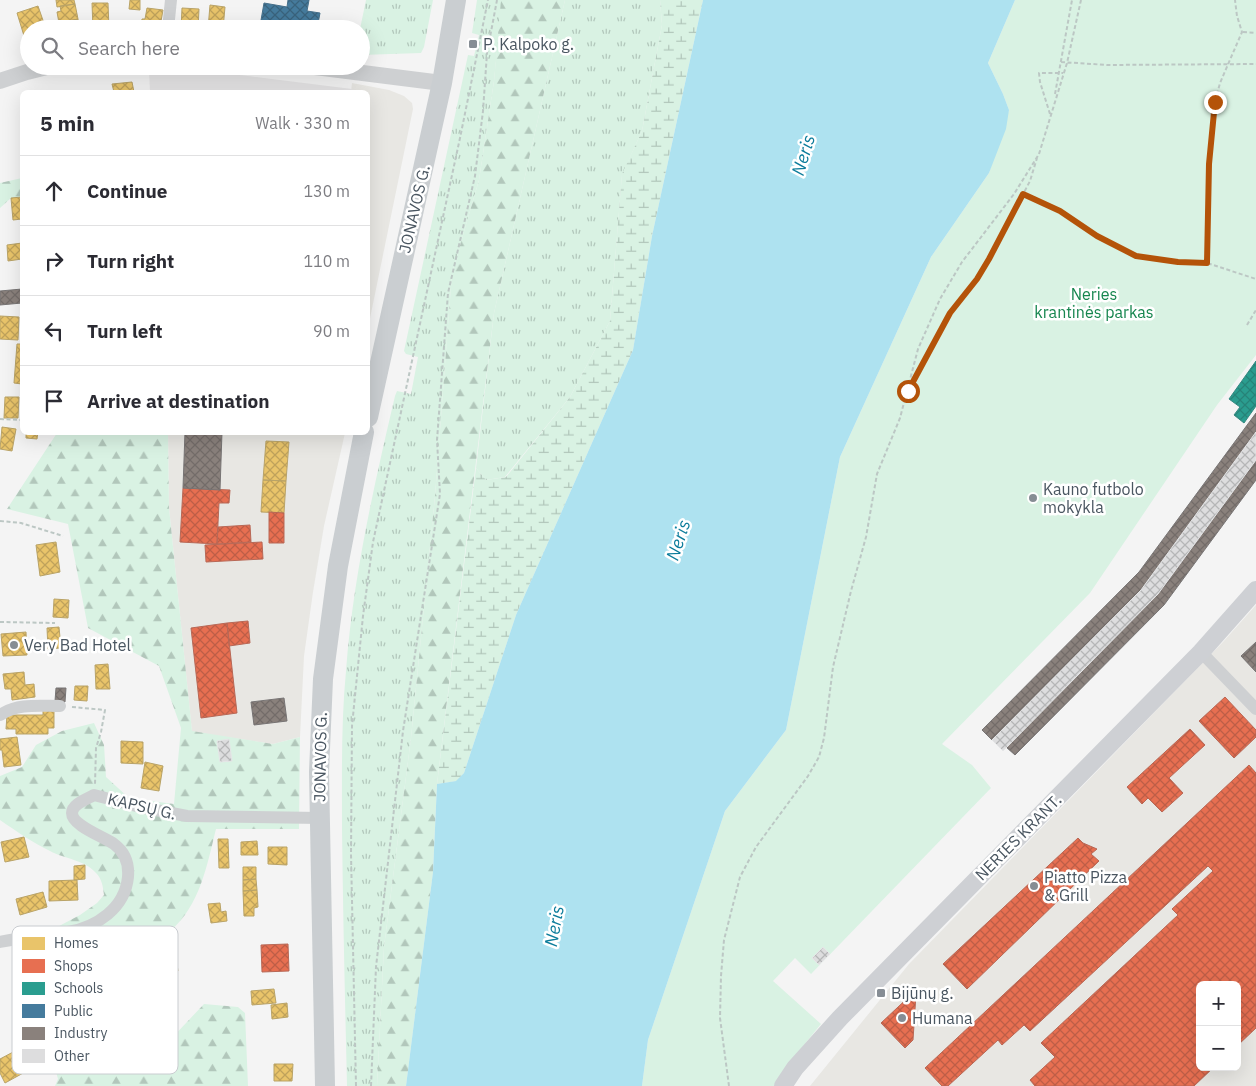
<!DOCTYPE html>
<meta charset="utf-8">
<style>
:root{--surface:#fff;--page:#f7f7f7;--text:#2b2b33;--muted:#7c7c81;--line:#e1e1e2}
body{margin:0;font-family:"IBM Plex Sans",sans-serif;background:var(--page);color:var(--text)}
.controls{position:absolute;right:15px;bottom:15px;display:grid;overflow:hidden;border-radius:8px;box-shadow:0 5px 20px #0002}
.controls button{width:45px;height:45px;display:grid;place-items:center;padding:0;border:0;border-bottom:1px solid var(--line);background:var(--surface);color:var(--text);font:25px sans-serif}
.stop{position:absolute;width:15px;height:15px;margin:-11px;border:4px solid #b45309;border-radius:50%;background:#fff}
.stop.end{background:#b45309;border-color:#fff;box-shadow:0 1px 5px #0008}
.list{margin:0;padding:0;list-style:none}
h2{display:flex;justify-content:space-between;align-items:center;height:65px;margin:0;padding:0 20px;font-size:21px}
h2 small{font-size:16px;font-weight:400;color:var(--muted)}
.list li{display:grid;grid-template-columns:32px 1fr auto;gap:15px;align-items:center;box-sizing:border-box;height:70px;padding:0 20px;border-top:1px solid var(--line)}
.list b{display:block;font-size:19px;white-space:nowrap}
.list em{font-size:16px;font-style:normal;color:var(--muted)}
.icon{flex:none;width:28px;height:28px;fill:none;stroke:currentColor;stroke-width:2;stroke-linecap:round;stroke-linejoin:round}
.map{position:relative;flex:none;width:1256px;height:1086px;overflow:hidden}
.search{position:absolute;background:var(--surface);box-shadow:0 5px 20px #0002;left:20px;top:20px;width:350px;height:55px;display:flex;align-items:center;gap:12px;box-sizing:border-box;padding:0 18px;border-radius:28px;color:var(--muted);font-size:19px}
.panel{position:absolute;background:var(--surface);box-shadow:0 5px 20px #0002;left:20px;top:90px;width:350px;height:345px;border-radius:8px}
.map>svg:first-child{display:block}
.commercial{fill:#e8e7e3;fill-rule:evenodd}
.education{fill:#e6e5e6}
.grass{fill:url(#grass-tufts)}
.forest{fill:url(#forest-firs)}
.wetland{fill:url(#wetland-marsh)}
.park{fill:#d9f2e3}
.water{fill:#aee2f0}
.homes{fill:url(#homes-cross-hatch);stroke:#b9a367}
.shops{fill:url(#shops-cross-hatch);stroke:#b86856}
.schools{fill:url(#schools-cross-hatch);stroke:#348881}
.public{fill:url(#public-cross-hatch);stroke:#46708b}
.industry{fill:url(#industry-cross-hatch);stroke:#777474}
.building{fill:url(#building-cross-hatch);stroke:#e5e6e7}
.lines{fill:none;stroke-linecap:round;stroke-linejoin:round}
.path{stroke:#bcc7c4;stroke-width:2;stroke-dasharray:4 2.5;stroke-linecap:butt}
.minor{stroke:#ced0d2;stroke-width:12}
.tertiary{stroke:#ced0d2;stroke-width:16}
.secondary{stroke:#ced0d4;stroke-width:18}
.primary{stroke:#caced1;stroke-width:20}
.route{stroke:#b45309;stroke-width:6}
.poi-dot{fill:#868d94;stroke:#fff;stroke-width:2}
.labels{text-anchor:middle;dominant-baseline:central;stroke-width:5;stroke-linejoin:round;paint-order:stroke}
.poi-label{font-size:16px;fill:#4a5661;stroke:#fff;text-anchor:start}
.street-label{font-size:16px;fill:#4a5661;stroke:#fff}
.park-label{font-size:16px;fill:#17864f;stroke:#fff}
.water-label{font-size:18px;font-style:italic;fill:#0c7c9b;stroke:#fff}
.key{fill:#fff;stroke:#c9ccd0;stroke-width:1}
.key-label{font-size:14px;fill:#4a5661}
</style>
<div class="map">
<svg width="1256" height="1086" viewBox="0 0 1256 1086">
<defs>
<pattern id="grass-tufts" width="24" height="20" patternUnits="userSpaceOnUse" patternTransform="scale(1.25)"><rect width="24" height="20" fill="#d9f2e3"/><path d="M3 7l-1-3M5 7V3M7 7l1-3M15 17l-1-3M17 17v-4M19 17l1-3" fill="none" stroke="#b2c7bb"/></pattern>
<pattern id="forest-firs" width="22" height="20" patternUnits="userSpaceOnUse" patternTransform="scale(1.25)"><rect width="22" height="20" fill="#d9f2e3"/><path d="M5 1l3.5 6h-7zM16 11l3.5 6h-7z" fill="#b2c7bb"/></pattern>
<pattern id="wetland-marsh" width="20" height="14" patternUnits="userSpaceOnUse" patternTransform="scale(1.25)"><rect width="20" height="14" fill="#d9f2e3"/><path d="M1 5h8M5 5V1M11 12h8M15 12V8" fill="none" stroke="#b2c7bb"/></pattern>
<pattern id="homes-cross-hatch" width="8" height="8" patternUnits="userSpaceOnUse" patternTransform="scale(1.25)"><rect width="8" height="8" fill="#e9c46a"/><path d="M0 0l8 8M0 8l8-8" fill="none" stroke="#bfa25b"/></pattern>
<pattern id="shops-cross-hatch" width="8" height="8" patternUnits="userSpaceOnUse" patternTransform="scale(1.25)"><rect width="8" height="8" fill="#e76f51"/><path d="M0 0l8 8M0 8l8-8" fill="none" stroke="#bd5e47"/></pattern>
<pattern id="schools-cross-hatch" width="8" height="8" patternUnits="userSpaceOnUse" patternTransform="scale(1.25)"><rect width="8" height="8" fill="#2a9d8f"/><path d="M0 0l8 8M0 8l8-8" fill="none" stroke="#268378"/></pattern>
<pattern id="public-cross-hatch" width="8" height="8" patternUnits="userSpaceOnUse" patternTransform="scale(1.25)"><rect width="8" height="8" fill="#457b9d"/><path d="M0 0l8 8M0 8l8-8" fill="none" stroke="#39637d"/></pattern>
<pattern id="industry-cross-hatch" width="8" height="8" patternUnits="userSpaceOnUse" patternTransform="scale(1.25)"><rect width="8" height="8" fill="#8a817c"/><path d="M0 0l8 8M0 8l8-8" fill="none" stroke="#736c69"/></pattern>
<pattern id="building-cross-hatch" width="8" height="8" patternUnits="userSpaceOnUse" patternTransform="scale(1.25)"><rect width="8" height="8" fill="#ddddde"/><path d="M0 0l8 8M0 8l8-8" fill="none" stroke="#b5b6b7"/></pattern>
</defs>
<rect width="100%" height="100%" fill="#f4f4f4"/>
<!-- commercial -->
<path class="commercial" d="M352,83L389,90L404,96L412,103L413,109L368,328V92H351Z
M168,433H345L324,526L313,592L304,656L300,737L273,744L192,732L169,508Z
M1256,605V1086H810L909,964L1223,642ZM1200,985H1237V1067H1200Z"/>
<!-- education -->
<path class="education" d="M149,70H181L223,73L352,89L351,92H150Z"/>
<!-- grass -->
<path class="grass" d="M366,0H433L424,47L421,53L361,55V29H360Z
M477,0H501V8L494,81L479,180L452,273L435,496L411,738L384,947L377,1086H347C345,1000 343,915 342,829C342,776 341,723 346,671C353,577 374,486 395,396L397,391L411,394L418,357L406,354L404,351L468,55L474,56L479,35L472,33Z
M565,0H660L662,25L642,131L622,175L610,321L570,397L505,477L486,480L476,468L494,313Z"/>
<!-- forest -->
<path class="forest" d="M501,0H565L494,313L437,784L433,872L406,1086H377L384,947L411,738L435,496L452,273L479,180L494,81Z
M22,178V197L11,198L0,208V183Z
M57,433H168L169,508L192,731L273,744L300,737L299,829H216C207,865 200,906 170,931L81,953L77,959C85,991 84,991 115,1004L117,1010L114,1016L98,1026L92,1072L125,1070L169,1041L204,1004L238,1007L245,1013L248,1086H55L58,1079L47,1039L37,1040L26,1023L18,995L22,957L42,935L80,915L97,903L104,895C103,887 102,879 96,873C85,860 65,859 50,851C33,843 16,831 0,820V776L22,767L36,745L62,731L94,723L104,745L106,777L129,798L174,804L181,728L159,666L88,628L68,524L7,509Z"/>
<!-- wetland -->
<path class="wetland" d="M660,0H703L652,236L633,350L516,615L464,773L457,781L437,784L476,468L486,480L506,477L570,397L610,321L622,174L642,131L662,25Z"/>
<!-- park -->
<path class="park" d="M1015,0H1256V355L1217,405L1090,593L942,744L972,765L991,788L811,974L795,958L773,981L821,1024L782,1072L774,1086H642L648,1040L725,811L786,730L840,457L931,257L989,173L1009,110L1003,94L988,63Z"/>
<!-- water -->
<path class="water" d="M703,0H1015L988,63L1003,94L1009,110L1006,129L989,173L931,257L840,457L786,730L725,811L648,1040L642,1086H406L433,872L437,784L456,781L464,773L516,615L633,350L652,236Z"/>
<!-- homes -->
<path class="homes" d="M56,0H74L75,4L57,7Z
M130,0H140V10L129,9Z
M92,3H108L109,29H93Z
M75,4L78,19L59,23L57,12L61,11L60,6Z
M210,5L225,7L223,29H208Z
M38,6L46,29H29V38L25,39L17,13Z
M147,8L163,10L160,27L158,29H141L142,19H145Z
M182,8L199,9L198,29H181Z
M78,19L79,29H61V27L65,26L64,22Z
M132,82L134,92H114L112,84Z
M22,197V219L13,220L11,198Z
M22,243V259L8,261L7,245Z
M0,316L19,317L18,340L0,339Z
M17,344H22V384L14,383Z
M5,397H19L18,418H4Z
M2,427L16,429L12,451L0,449Z
M26,432H38L37,439L26,438Z
M266,441L289,442L286,481L263,480Z
M263,480L286,481L284,513L261,512Z
M56,542L60,572L40,576L36,545Z
M54,599L69,600L68,618L53,617Z
M59,627L61,648L48,649L47,628Z
M26,632L27,655L3,656L1,634Z
M108,664L110,689H96L95,665Z
M24,672L25,685L34,684L35,697L12,700L11,689H5L3,674Z
M75,686H88L87,701L74,700Z
M43,710H54V728H48V734H16V729H6L7,715H43Z
M17,737L21,765L4,767L2,750H0V739Z
M121,741L143,742V764L121,763Z
M145,762L163,766L159,791L141,788Z
M24,837L29,857L5,862L1,842Z
M218,839H228L229,868H219Z
M257,841L258,855H241V842Z
M268,847H287V865L268,864Z
M85,865V879L74,880V866Z
M243,867H256V879L243,880Z
M256,879L257,890L243,891V880Z
M77,880L78,900L49,901V881Z
M257,890L258,907L254,908V916H244L243,891Z
M43,892L47,907L20,915L16,899Z
M220,903L221,912L226,911L227,921L211,923L208,904Z
M176,957L178,971L164,973L162,959Z
M274,989L276,1003L252,1005L251,991Z
M287,1003L288,1017L272,1019L271,1005Z
M41,1048L47,1060L5,1083L0,1073V1059L15,1051L19,1060Z
M274,1064H293L292,1081H274Z"/>
<!-- shops -->
<path class="shops" d="M183,488L230,490L229,503H219L217,544L180,542Z
M269,512L284,513V543H269Z
M250,525L251,542L217,544L218,527Z
M262,542L263,559L206,562L205,545Z
M248,621L250,643L229,646L227,623Z
M227,623L237,713L201,718L191,628Z
M1225,697L1256,730V737L1234,758L1199,721Z
M1190,729L1205,745L1169,778L1183,793L1162,812L1148,798L1142,804L1127,787Z
M1249,765L1256,773V1028L1237,1046V985H1200V1067H1214L1194,1086H1035L1030,1080L1055,1057L1041,1043L1178,915L1172,909L1213,871L1208,866L1030,1031L1024,1025L1002,1045L998,1040L948,1086H942L925,1068Z
M1078,838L1083,843L1097,849L1091,854L1099,861L967,989L943,964Z
M288,944L289,971L262,972L261,945Z
M914,992L916,994L913,1040L905,1048L881,1023Z"/>
<!-- schools -->
<path class="schools" d="M1256,361V406L1244,423L1234,415L1240,407L1229,399Z"/>
<!-- public -->
<path class="public" d="M288,0H309L307,11L320,13L317,29H278L260,26L264,3L287,7Z"/>
<!-- industry -->
<path class="industry" d="M22,289V303L0,305V291Z
M1256,413V432L1141,590L992,740L982,730L1139,572Z
M185,432H222L220,490L183,488Z
M1256,460V480L1164,605L1015,755L1006,747L1158,594Z
M1256,642V672L1241,656Z
M56,688H66L65,702L55,701Z
M284,698L287,721L254,725L251,702Z"/>
<!-- building -->
<path class="building" d="M1256,432V460L1158,594L1003,751L992,740L1141,590Z
M229,739L232,761L220,762L217,741Z
M823,947L830,954L819,965L812,958Z"/>
<g class="lines">
<!-- path -->
<path class="path" d="M1243,32L1256,33
M1061,62L1107,65L1256,64
M1055,94L1072,0
M1050,114L1040,82L1039,73H1063
M1039,154L1067,63L1081,0
M1023,194L1060,211L1097,236L1136,256L1178,262L1207,263L1256,279
M1207,263L1209,164L1215,102L1220,83L1242,32L1237,16L1235,0
M1247,325L1256,310
M910,387L950,313L977,279L989,259L1030,181L1037,158
M0,419L22,420
M0,521L21,523L63,536
M0,622L55,623
M72,707L105,710L101,732L96,748L95,784
M14,952L20,967H31L47,962L62,967
M356,1086L351,854L352,726L363,616L373,542L460,138L488,0
M371,1086L376,967L403,731L440,494L437,440L448,293L475,176L483,111L487,53L497,0
M729,1086L720,1018L721,976L724,940L740,877L756,847L808,776L819,757L824,738L833,667L851,591L866,537L877,474L900,418L918,349L940,299L962,262L1014,194L1039,154"/>
<!-- minor -->
<path class="minor" d="M168,29L171,0
M1201,652L1256,709
M0,715C17,703 40,706 60,706
M0,942C14,939 28,937 42,935C50,934 59,934 68,932C97,927 125,908 128,877C129,864 125,852 114,844C105,837 72,826 72,813C72,804 87,799 94,795L140,807L187,816L320,818"/>
<!-- tertiary -->
<path class="tertiary" d="M307,66L442,83
M0,81L27,72L51,66"/>
<!-- secondary -->
<path class="secondary" d="M783,1086L795,1068L840,1018L1201,652L1256,590"/>
<!-- primary -->
<path class="primary" d="M368,417L442,83L456,0
M325,1086L319,772L323,679L338,566L364,432"/>
</g>
<g class="lines">
<!-- route -->
<path class="route" d="M908,391L950,313L977,279L989,259L1023,194L1060,211L1097,236L1136,256L1178,262L1207,263L1209,164L1215,102"/>
</g>
<!-- markers -->
<g class="poi-dot">
<rect x="468" y="39" width="10" height="10" rx="2.5"/>
<circle cx="1033" cy="498" r="5"/>
<circle cx="14" cy="645" r="5"/>
<circle cx="1034" cy="886" r="5"/>
<rect x="876" y="988" width="10" height="10" rx="2.5"/>
<circle cx="902" cy="1018" r="5"/>
</g>
<g class="labels">
<!-- poi labels -->
<g class="poi-label">
<text x="483" y="44">P. Kalpoko g.</text>
<text x="1043" y="489">Kauno futbolo<tspan x="1043" dy="18">mokykla</tspan></text>
<text x="24" y="645">Very Bad Hotel</text>
<text x="1044" y="877">Piatto Pizza<tspan x="1044" dy="18">&amp; Grill</tspan></text>
<text x="891" y="993">Bijūnų g.</text>
<text x="912" y="1018">Humana</text>
</g>
<!-- street labels -->
<g class="street-label">
<text transform="translate(414 209) rotate(-77)">JONAVOS G.</text>
<text transform="translate(320 757) rotate(-89)">JONAVOS G.</text>
<text transform="translate(142 806) rotate(13)">KAPSŲ G.</text>
<text transform="translate(1018 837) rotate(-45)">NERIES KRANT.</text>
</g>
<!-- park labels -->
<g class="park-label">
<text x="1094" y="294">Neries<tspan x="1094" dy="18">krantinės parkas</tspan></text>
</g>
<!-- water labels -->
<g class="water-label">
<text transform="translate(803 155) rotate(-73)">Neris</text>
<text transform="translate(678 540) rotate(-72)">Neris</text>
<text transform="translate(554 926) rotate(-80)">Neris</text>
</g>
</g>
<!-- legend -->
<rect x="12" y="926" width="166" height="148" rx="8" class="key"/>
<rect x="22" y="937" width="23" height="13" fill="#e9c46a"/>
<rect x="22" y="959" width="23" height="14" fill="#e76f51"/>
<rect x="22" y="982" width="23" height="13" fill="#2a9d8f"/>
<rect x="22" y="1004" width="23" height="14" fill="#457b9d"/>
<rect x="22" y="1027" width="23" height="13" fill="#8a817c"/>
<rect x="22" y="1049" width="23" height="14" fill="#ddddde"/>
<g class="key-label">
<text x="54" y="948">Homes</text>
<text x="54" y="971">Shops</text>
<text x="54" y="993">Schools</text>
<text x="54" y="1016">Public</text>
<text x="54" y="1038">Industry</text>
<text x="54" y="1061">Other</text>
</g>
</svg>
<div class="controls">
<button>+</button>
<button>−</button>
</div>
<div class="stop" style="left:908px;top:391px"></div>
<div class="stop end" style="left:1215px;top:102px"></div>
<div class="search"><svg class="icon" aria-label="search" viewBox="0 0 24 24"><circle cx="10" cy="10" r="6"/><path d="M15 15l6 6"/></svg>Search here</div>
<section class="panel">
<h2>5 min<small>Walk · 330 m</small></h2>
<ul class="list">
<li><svg class="icon" aria-label="ahead" viewBox="0 0 24 24"><path d="M12 20V5M6 11l6-6 6 6"/></svg><div><b>Continue</b></div><em>130 m</em></li>
<li><svg class="icon" aria-label="right" viewBox="0 0 24 24"><path d="M7 20v-9h11M14 6l5 5-5 5"/></svg><div><b>Turn right</b></div><em>110 m</em></li>
<li><svg class="icon" aria-label="left" viewBox="0 0 24 24"><path d="M17 20v-9H6M10 6l-5 5 5 5"/></svg><div><b>Turn left</b></div><em>90 m</em></li>
<li><svg class="icon" aria-label="arrive" viewBox="0 0 24 24"><path d="M6 21V4h12l-3 4 3 4H6"/></svg><div><b>Arrive at destination</b></div></li>
</ul>
</section>
</div>
